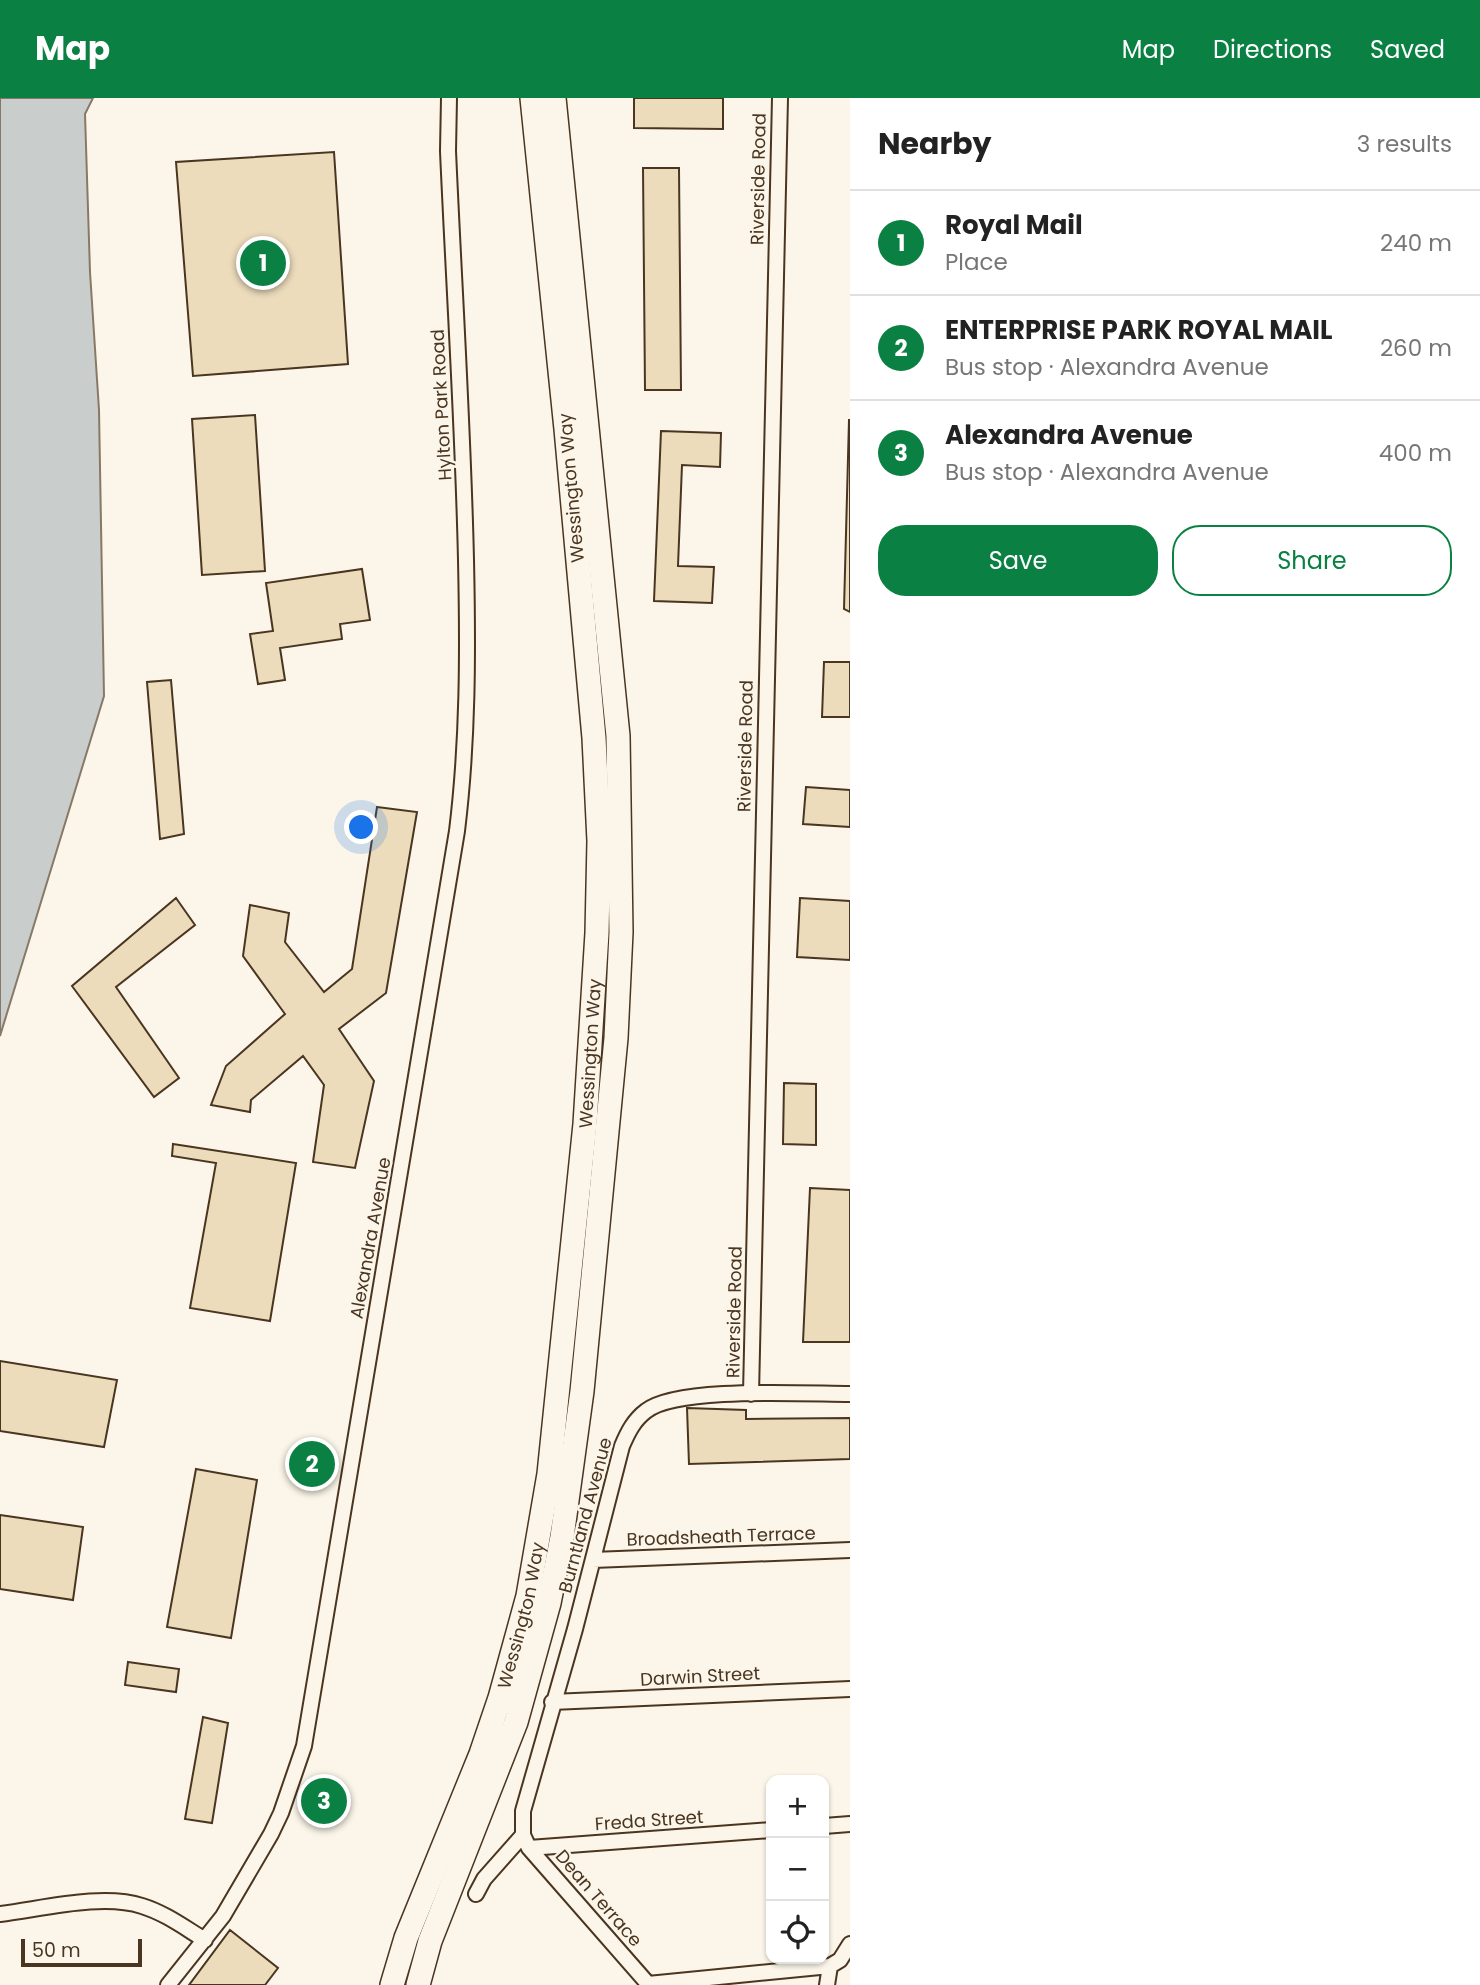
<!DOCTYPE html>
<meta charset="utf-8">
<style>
:root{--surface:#fff;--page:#f6f6f6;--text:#222;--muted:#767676;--line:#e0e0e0;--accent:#0b8043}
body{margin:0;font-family:Poppins,sans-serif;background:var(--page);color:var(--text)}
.controls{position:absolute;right:21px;bottom:21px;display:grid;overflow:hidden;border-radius:14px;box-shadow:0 2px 5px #0004}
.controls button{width:63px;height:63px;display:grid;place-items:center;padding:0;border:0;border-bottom:2px solid var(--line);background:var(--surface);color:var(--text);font:35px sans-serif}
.scale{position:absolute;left:21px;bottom:18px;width:121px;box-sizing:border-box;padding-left:7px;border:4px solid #4a3520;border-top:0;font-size:19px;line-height:24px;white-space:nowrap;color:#4a3520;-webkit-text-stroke:5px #fbf6e9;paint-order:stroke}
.you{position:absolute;left:362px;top:730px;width:24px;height:24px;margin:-18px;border:5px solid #fff;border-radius:50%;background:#1a73e8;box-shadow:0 0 0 10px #1a73e833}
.badge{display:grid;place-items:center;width:46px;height:46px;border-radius:50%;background:var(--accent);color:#fff;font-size:23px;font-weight:700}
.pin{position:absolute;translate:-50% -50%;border:4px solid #fff;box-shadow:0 2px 7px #0006}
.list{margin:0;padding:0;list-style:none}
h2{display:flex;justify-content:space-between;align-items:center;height:91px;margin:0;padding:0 28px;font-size:30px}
h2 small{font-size:23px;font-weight:400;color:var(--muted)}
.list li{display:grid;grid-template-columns:46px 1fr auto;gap:21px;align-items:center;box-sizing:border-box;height:105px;padding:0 28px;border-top:2px solid var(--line)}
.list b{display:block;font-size:26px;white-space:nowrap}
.list p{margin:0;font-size:23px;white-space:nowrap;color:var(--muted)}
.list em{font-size:23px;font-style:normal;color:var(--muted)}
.actions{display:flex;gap:14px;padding:21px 28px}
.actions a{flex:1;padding:16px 0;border:2px solid var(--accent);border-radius:28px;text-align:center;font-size:24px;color:var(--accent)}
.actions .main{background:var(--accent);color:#fff}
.icon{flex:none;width:38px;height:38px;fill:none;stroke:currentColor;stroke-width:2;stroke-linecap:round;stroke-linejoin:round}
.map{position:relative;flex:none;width:850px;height:1887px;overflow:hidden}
header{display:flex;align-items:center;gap:42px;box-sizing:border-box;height:98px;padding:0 35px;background:var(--accent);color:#fff}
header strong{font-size:33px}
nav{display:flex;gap:38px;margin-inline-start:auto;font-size:24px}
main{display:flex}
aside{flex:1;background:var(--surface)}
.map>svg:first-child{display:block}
.water{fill:#c9cecd;stroke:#887966;stroke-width:2}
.building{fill:#ecdcbc;stroke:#4a3520;stroke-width:2}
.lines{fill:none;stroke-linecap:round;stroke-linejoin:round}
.minor-casing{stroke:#4a3520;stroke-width:18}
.primary-casing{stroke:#4a3520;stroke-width:26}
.minor{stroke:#fbf6e9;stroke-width:14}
.primary{stroke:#fbf6e9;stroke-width:23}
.labels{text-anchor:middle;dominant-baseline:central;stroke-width:5;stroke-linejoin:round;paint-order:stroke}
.street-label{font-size:18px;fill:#4a3520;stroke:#fbf6e9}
</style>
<header>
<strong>Map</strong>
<nav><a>Map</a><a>Directions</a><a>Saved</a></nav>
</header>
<main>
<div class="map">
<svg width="850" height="1887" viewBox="0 0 850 1887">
<rect width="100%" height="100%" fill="#fbf6e9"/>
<!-- water -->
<path class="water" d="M0,0H93L85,16L90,174L99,312L104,598L0,938Z"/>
<!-- building -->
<path class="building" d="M634,0H723V31L634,30Z
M334,54L348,266L193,278L176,64Z
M643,70H679L681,292H645Z
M255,317L265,473L202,477L192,321Z
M849,322H850V514L844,511Z
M661,333L721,335L720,369L682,367L678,468L714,469L712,505L654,503Z
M362,471L370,522L340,526L342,541L280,550L285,582L258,586L250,536L273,533L266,485Z
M824,564H850V619H822Z
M171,582L184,736L160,741L147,584Z
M806,689L850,692V729L803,726Z
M377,709L417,714L386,895L339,931L374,983L355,1070L313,1064L324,987L303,958L251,1002L250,1014L211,1007L226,968L285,916L243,858L250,807L289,815L285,844L324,894L352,871Z
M176,800L195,827L116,889L179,980L154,999L72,888Z
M800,800L850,803V862L797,859Z
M784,985L816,986V1047L783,1046Z
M173,1046L296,1065L270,1223L190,1210L216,1065L172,1058Z
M810,1090L850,1092V1244H803Z
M0,1263L117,1282L104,1349L0,1333Z
M687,1310L746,1312V1321L850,1320V1361L689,1366Z
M196,1371L257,1382L231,1540L167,1529Z
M0,1417L83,1429L73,1502L0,1491Z
M128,1564L179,1571L176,1594L125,1587Z
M203,1619L228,1625L212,1725L185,1721Z
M230,1832L278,1870L265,1887H189Z"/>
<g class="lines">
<defs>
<path id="minor" d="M751,1296L780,0
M593,1462L850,1452
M552,1604L850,1591
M824,1728L850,1726
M529,1750L771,1732
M476,1796L484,1781L523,1737
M0,1816C42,1811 102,1795 142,1808C165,1815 185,1830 205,1842
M648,1886L830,1868
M168,1887L223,1818L271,1736L281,1715L304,1648L457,733C468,643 468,553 466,462C463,326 454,189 448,53L449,0
M649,1887L529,1750L523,1737V1713L575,1531L622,1348C628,1334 634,1322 646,1313C677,1288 807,1296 850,1296
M827,1887L830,1868L840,1862L850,1846"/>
<g id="primary">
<path id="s1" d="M392,1887L406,1840L481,1656L500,1600L528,1498L549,1376L585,1026L597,835L599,743L594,640L566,331L532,0"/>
<path d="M418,1887L430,1843L516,1624L549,1505L562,1439L582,1293L616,940L621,834L618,638L554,0"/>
</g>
</defs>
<!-- minor casing -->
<use href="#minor" class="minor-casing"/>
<!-- primary casing -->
<use href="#primary" class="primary-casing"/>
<!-- minor -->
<use href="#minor" class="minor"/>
<!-- primary -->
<use href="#primary" class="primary"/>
</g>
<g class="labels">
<!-- street labels -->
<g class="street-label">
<text transform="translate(758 81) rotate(-89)">Riverside Road</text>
<text transform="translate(441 307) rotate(-93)">Hylton Park Road</text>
<text transform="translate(571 390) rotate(-95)">Wessington Way</text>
<text transform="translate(745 648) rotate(-89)">Riverside Road</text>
<text stroke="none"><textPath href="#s1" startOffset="959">Wessington Way</textPath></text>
<text transform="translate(370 1140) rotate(-80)">Alexandra Avenue</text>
<text transform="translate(734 1214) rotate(-89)">Riverside Road</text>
<text transform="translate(585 1417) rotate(-75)">Burntland Avenue</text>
<text transform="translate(721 1438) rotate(-2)">Broadsheath Terrace</text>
<text stroke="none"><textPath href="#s1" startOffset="392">Wessington Way</textPath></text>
<text transform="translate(700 1578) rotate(-3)">Darwin Street</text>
<text transform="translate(649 1722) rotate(-4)">Freda Street</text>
<text transform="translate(599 1800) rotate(49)">Dean Terrace</text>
</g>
</g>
</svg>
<div class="controls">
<button>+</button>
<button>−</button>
<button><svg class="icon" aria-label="locate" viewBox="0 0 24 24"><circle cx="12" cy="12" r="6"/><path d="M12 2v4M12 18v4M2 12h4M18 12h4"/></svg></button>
</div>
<div class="scale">50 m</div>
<div class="you"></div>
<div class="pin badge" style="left:263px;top:165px">1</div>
<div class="pin badge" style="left:312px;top:1366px">2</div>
<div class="pin badge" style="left:324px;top:1703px">3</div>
</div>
<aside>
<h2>Nearby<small>3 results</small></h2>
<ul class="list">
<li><span class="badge">1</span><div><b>Royal Mail</b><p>Place</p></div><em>240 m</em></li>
<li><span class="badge">2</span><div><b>ENTERPRISE PARK ROYAL MAIL</b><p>Bus stop · Alexandra Avenue</p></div><em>260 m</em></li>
<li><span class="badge">3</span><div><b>Alexandra Avenue</b><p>Bus stop · Alexandra Avenue</p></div><em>400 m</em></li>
</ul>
<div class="actions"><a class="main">Save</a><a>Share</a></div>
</aside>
</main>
